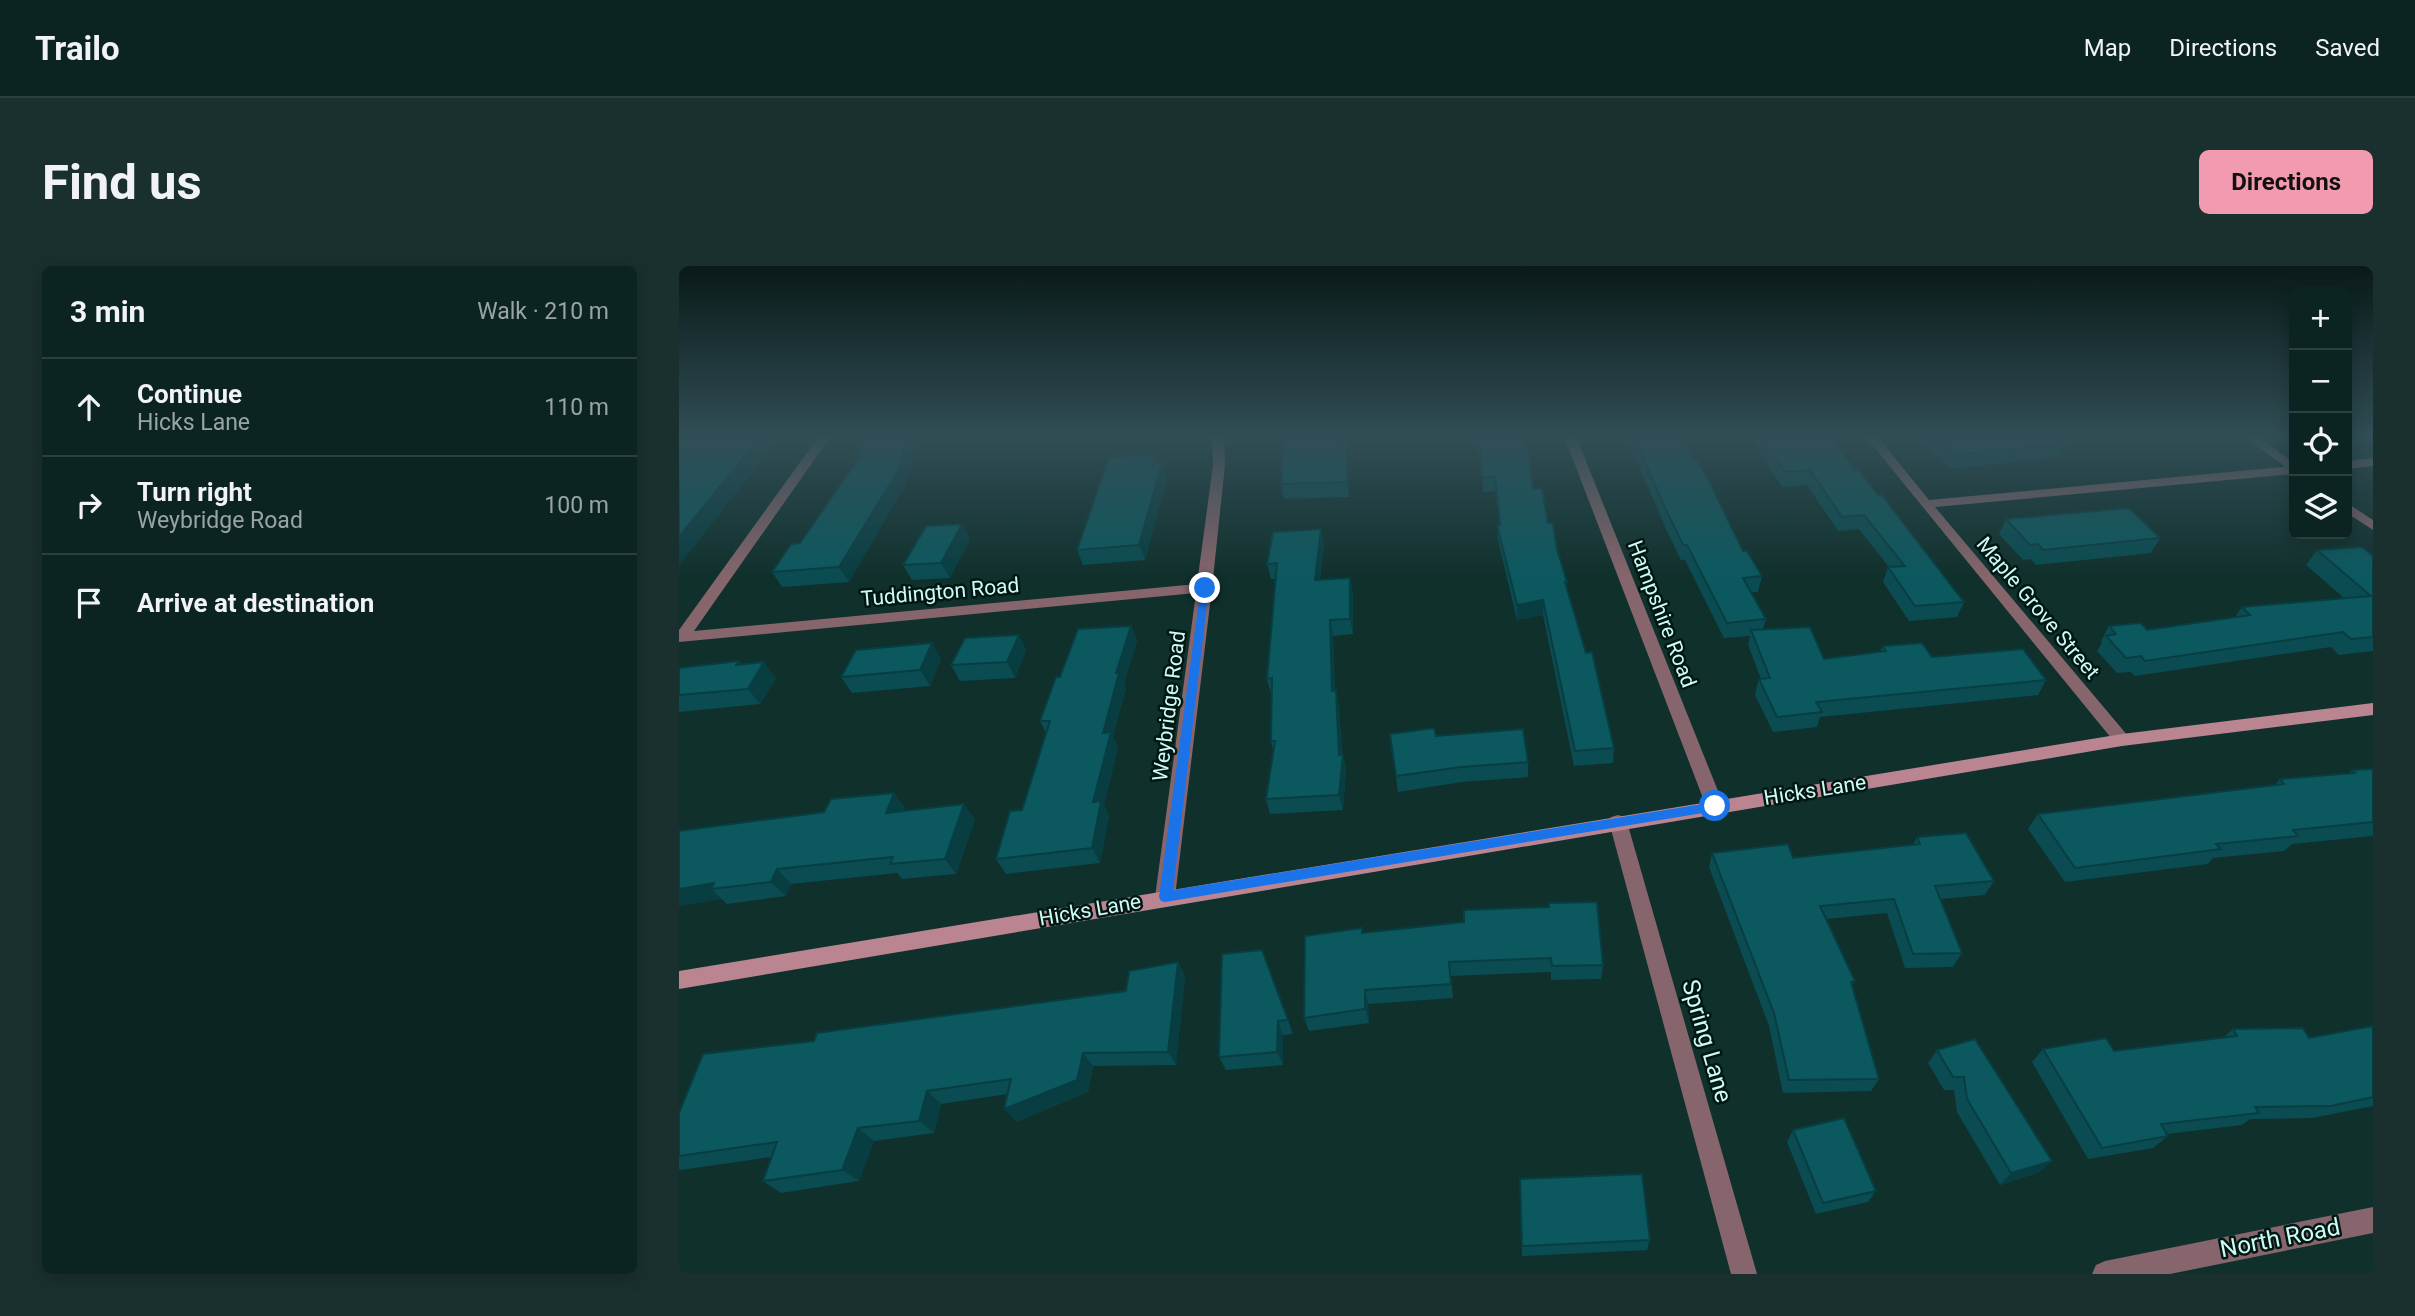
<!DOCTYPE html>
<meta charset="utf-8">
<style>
:root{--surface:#0c2421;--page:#1a302e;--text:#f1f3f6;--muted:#9aa4a5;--line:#2c413f;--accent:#f29aaf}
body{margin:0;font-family:Roboto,sans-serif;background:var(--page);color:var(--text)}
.controls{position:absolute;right:21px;top:21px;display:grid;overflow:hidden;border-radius:10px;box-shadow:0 4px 18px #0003}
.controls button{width:63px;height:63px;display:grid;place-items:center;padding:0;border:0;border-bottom:2px solid var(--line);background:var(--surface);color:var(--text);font:35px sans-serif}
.stop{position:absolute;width:21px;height:21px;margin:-16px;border:5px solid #1a73e8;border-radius:50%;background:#fff}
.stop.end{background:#1a73e8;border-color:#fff;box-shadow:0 2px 7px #0008}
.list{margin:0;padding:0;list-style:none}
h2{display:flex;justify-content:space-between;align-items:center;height:91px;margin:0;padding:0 28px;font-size:30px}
h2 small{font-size:23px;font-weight:400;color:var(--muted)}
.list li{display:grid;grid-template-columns:46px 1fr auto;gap:21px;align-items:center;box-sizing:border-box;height:98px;padding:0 28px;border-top:2px solid var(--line)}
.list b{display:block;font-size:26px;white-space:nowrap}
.list p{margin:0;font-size:23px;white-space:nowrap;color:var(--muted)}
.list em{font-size:23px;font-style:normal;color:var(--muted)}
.icon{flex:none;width:38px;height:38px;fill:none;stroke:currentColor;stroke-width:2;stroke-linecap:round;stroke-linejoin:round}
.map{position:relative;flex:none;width:1694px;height:1008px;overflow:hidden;border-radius:10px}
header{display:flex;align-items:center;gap:42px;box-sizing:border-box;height:98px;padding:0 35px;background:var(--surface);border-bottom:2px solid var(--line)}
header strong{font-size:33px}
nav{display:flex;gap:38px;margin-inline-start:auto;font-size:24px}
.intro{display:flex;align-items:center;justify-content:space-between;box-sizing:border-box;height:168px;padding:0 42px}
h1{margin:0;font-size:49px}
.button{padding:18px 32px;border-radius:10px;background:var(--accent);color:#111;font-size:24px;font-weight:700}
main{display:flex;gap:42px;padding:0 42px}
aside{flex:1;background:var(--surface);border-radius:10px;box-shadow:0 4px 18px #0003}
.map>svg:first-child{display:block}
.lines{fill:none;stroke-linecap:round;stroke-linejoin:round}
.minor{fill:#86656c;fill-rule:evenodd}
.tertiary{fill:#86656c;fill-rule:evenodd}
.secondary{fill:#ba8591;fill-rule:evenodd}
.wall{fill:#0a4c52}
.shaded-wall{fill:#083e42}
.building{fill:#0c585f;stroke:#083e42;stroke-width:2}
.route{fill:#1a73e8}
.labels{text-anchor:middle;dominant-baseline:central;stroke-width:5;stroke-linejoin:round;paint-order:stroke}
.street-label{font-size:21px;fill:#cefcf5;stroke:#021714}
.near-street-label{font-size:24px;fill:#cefcf5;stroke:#021714}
</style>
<header>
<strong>Trailo</strong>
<nav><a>Map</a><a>Directions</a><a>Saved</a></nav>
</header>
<div class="intro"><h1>Find us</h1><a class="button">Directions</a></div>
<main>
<aside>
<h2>3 min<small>Walk · 210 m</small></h2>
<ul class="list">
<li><svg class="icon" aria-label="ahead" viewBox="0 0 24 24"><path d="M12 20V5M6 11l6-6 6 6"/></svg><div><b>Continue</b><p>Hicks Lane</p></div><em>110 m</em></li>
<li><svg class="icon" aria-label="right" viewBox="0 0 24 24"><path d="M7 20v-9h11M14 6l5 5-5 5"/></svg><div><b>Turn right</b><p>Weybridge Road</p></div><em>100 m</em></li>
<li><svg class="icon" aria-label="arrive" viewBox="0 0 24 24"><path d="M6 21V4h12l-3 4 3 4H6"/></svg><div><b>Arrive at destination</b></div></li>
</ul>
</aside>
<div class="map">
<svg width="1694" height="1008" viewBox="0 0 1694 1008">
<rect width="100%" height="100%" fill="#10302c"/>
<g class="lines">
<!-- minor -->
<path class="minor" d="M140,170H152L15,365L518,318L534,199L533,170H545L546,199L533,322L496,631L493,637L486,639L479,637L476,631L517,327L0,376V364Z
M885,170H897L1045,540L1042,545H1030L1027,540Z
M1186,170H1198L1250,234L1615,200V208L1256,241L1449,470L1451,474L1449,478H1437Z
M1694,192V200L1668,203V195Z
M939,549L946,551L948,556L1078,1008H1052L930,556L932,551Z
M1694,941V967L1491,1008H1413L1417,999L1426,995Z"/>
<!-- tertiary -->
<path class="tertiary" d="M1564,170H1578L1615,197V207Z
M1668,237L1694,254V264L1668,247Z"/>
<!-- secondary -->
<path class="secondary" d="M1694,437V449L1443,480L0,723V705L1443,468Z"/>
</g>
<!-- wall -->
<path class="wall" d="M605,170H659V175L669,189L670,231L605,233L602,218Z
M794,170H843L854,223L869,257L888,316V324L935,482L934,497L895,500L864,349L838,354L819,274L818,259H820L816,225L804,226L803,197L795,175Z
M947,170H1003L1064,285L1083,310L1079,326H1072L1087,353L1084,363L1145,393L1201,386L1204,380L1367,414L1359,429L1141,451L1138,461L1094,466L1076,429L1080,413H1082L1069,379L1071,370L1045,372L1006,294H1002L987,263Z
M1071,170H1152L1176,204L1199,229L1285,336L1278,351L1230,355L1204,316L1209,301H1210L1180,263L1159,265L1128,219L1103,221Z
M1243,170H1381L1388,177L1381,191L1271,203L1242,174Z
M1668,170H1694V173L1691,177L1668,179Z
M238,181L224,223L170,316L103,321L93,306L121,277L179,193L177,189Z
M480,198L488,212L466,294L404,299L398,284Z
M1327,253L1481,272L1472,287L1357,299L1352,293L1344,294L1320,268Z
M283,258L291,273L271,312L233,314L224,299Z
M645,278L641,314L671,312L674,328V368L654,370L656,425L660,440L663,489H664L667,504L664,544L591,548L587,533L594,484L592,475V428L588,413L596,313H592L588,298Z
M1638,284L1694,290V385L1660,389L1652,381L1456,410L1452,406L1438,407L1418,385L1423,377L1422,375L1430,360L1468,364L1556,351L1563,341L1665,332L1627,299Z
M452,360L458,375L445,417L447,422L434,471L439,481L425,539L430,550L421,597L327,608L317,593L343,544L367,467L361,455L381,411Z
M340,369L347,384L336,412L281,415L272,399Z
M253,377L262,393L251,420L173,427L162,411Z
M59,395L61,398L97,412L81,438L0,446V402Z
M711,468L757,470L849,496V511L783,516L719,526Z
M1694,503V570L1613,578L1605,585L1534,592L1529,598L1386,616L1349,563L1359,548L1596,519L1601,513L1669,508L1673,504Z
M215,527L226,542L225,545L285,538L296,554L277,608L223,613L218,607L112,618L107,630L48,638L43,633L0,640V566L145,546Z
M1238,571L1315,615L1306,629L1262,633L1283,687L1274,701L1226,702L1208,647L1147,653L1176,715L1173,720L1200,813L1192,825L1104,827L1090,760L1030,601L1033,587L1114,592L1234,579Z
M683,662L684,667L924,699L922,713L872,714V706L772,710L774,732L689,738L690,757L630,765L625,752Z
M583,684L614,768L604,769V799L547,804L540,791Z
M499,696L506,710L497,799L414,800L409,826L337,856L329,828L262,838L255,867L195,875L180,915L102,927L84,915L92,891L2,904L0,903V847L135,775L447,725Z
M1694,760V840L1633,852L1571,853L1563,859L1488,868L1489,870L1474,882L1409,893L1353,796L1364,783L1435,785L1544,772L1554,763L1630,772Z
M1296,773L1361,906L1321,919L1278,846L1275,824H1265L1249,797L1258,784Z
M1114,864L1197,925L1189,936L1137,948L1108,876Z
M841,913L971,974L968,984L843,990Z"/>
<!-- shaded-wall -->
<path class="shaded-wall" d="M82,170H102L0,300V271Z
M229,170H244L238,181L224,223L170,316L160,301Z
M667,175L669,189L670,231L668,216Z
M476,188L481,202L474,198Z
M483,197L488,212L466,294L460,279Z
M283,258L291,273L271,312L262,297Z
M642,263L645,278L639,329L636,314Z
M671,312L674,328V368L671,353Z
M864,334V349L838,354V339Z
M651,354L654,370L656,440L653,425Z
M452,360L458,375L445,417L447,422L434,471L439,481L425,539L430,550L421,597L413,582L414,536L424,467L437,407Z
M340,369L347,384L336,412L328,396Z
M253,377L262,393L251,420L241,404Z
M85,396L97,412L81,438L69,423Z
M657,424L660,440L663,497L664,489L667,504L664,544L660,529V489Z
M215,527L226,542L218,562L207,547Z
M285,538L296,554L277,608L266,593Z
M98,603L112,618L107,630L92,616Z
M35,617L32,623L43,633L0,640V623Z
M499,696L506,710L497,799L489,786Z
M686,724L689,738L690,757L686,743Z
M599,755L604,769V799L598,786Z
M404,787L414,800L409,826L337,856L325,843Z
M248,825L262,838L255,867L240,855Z
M179,862L195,875L180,915L163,904Z
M1373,895L1361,906L1321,919L1332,907Z"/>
<!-- building -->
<path class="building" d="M0,170H82L0,271Z
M189,170H229L217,208L160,301L93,306L112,278L121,277L182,189H177Z
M605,170H657V175H667L668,216L602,218Z
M797,170H843L849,185L854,223L863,222L869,257H874L878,283L888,316H886L907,387L913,386L935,482L896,485L864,334L838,339L818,259H821L816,211H803L802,182Z
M954,170H1003L1015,195L1018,194L1032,219L1064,285H1068L1083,310L1064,312L1087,353L1048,357L1008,279H1004L989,248Z
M1082,170H1152L1176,204L1179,203L1199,229L1202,228L1285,336L1236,340L1209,301L1226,300L1185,249L1163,251L1131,204L1106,206Z
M1257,170H1381L1388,177L1276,189Z
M476,188L474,198L483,197L460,279L398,284L430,191Z
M1450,242L1481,272L1364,284L1359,278L1351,279L1327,253Z
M283,258L262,297L224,299L247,260Z
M642,263L636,314L671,312V353L651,354L653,425L657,424L660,489H664L660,529L587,533L596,475H592L593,412L588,413L598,297L588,298L594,266Z
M1683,281L1694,290V371L1672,373L1664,366L1466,395L1462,390L1447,392L1427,370L1437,368L1430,360L1462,357L1468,364L1571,349L1563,341L1692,330L1638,284Z
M452,360L437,407H440L424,467L432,466L414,536L422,535L413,582L317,593L331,545L343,544L371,455H361L377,411H381L399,363Z
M1131,361L1145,393L1207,385L1204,380L1243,377L1253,391L1344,383L1367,414L1137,436L1143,446L1098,451L1080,413L1091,412L1072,364Z
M340,369L328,396L272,399L286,372Z
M253,377L241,404L162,411L177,384Z
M59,395L57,399L85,396L69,423L0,429V402Z
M755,462L757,470L844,463L849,496L782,501L717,510L711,468Z
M1694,503V556L1614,564L1619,570L1537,578L1542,583L1396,602L1359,548L1605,518L1601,513L1676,507L1673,504Z
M215,527L207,547L285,538L266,593L211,598L214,591L98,603L92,616L32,623L35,617L0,623V565L145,546L152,533Z
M1287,567L1315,615L1256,620L1283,687L1234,688L1215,633L1141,640L1176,715L1172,716L1200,813L1110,814L1095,747L1033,587L1109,578L1114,592L1241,578L1238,571Z
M918,636L924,699L873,700L872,692L770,696L772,718L686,724V743L625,752L626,670L683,662V667L785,656V644L870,641V637Z
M583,684L609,754L599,755L598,786L540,791L543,688Z
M499,696L489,786L404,787L398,814L325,843L332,813L248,825L240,855L179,862L163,904L84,915L98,876L0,890V847L24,788L135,775L138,767L447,725L450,705Z
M1694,760V831L1652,840L1576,841L1580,847L1482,858L1489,870L1423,882L1364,783L1427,772L1435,785L1558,770L1554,763L1624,762L1630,772Z
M1296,773L1373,895L1332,907L1288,833L1285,811H1274L1258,784Z
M1165,852L1197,925L1144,937L1114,864Z
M963,908L971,974L843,980L841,913Z"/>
<!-- sky -->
<linearGradient id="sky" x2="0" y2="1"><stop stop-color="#091a18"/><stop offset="0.55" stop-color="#314e56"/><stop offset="1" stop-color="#314e56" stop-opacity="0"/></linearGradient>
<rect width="1694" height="311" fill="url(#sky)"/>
<!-- route -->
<path class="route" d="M522,320L530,322L494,624L1036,536L1042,540L1036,545L486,636L482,635L480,631Z"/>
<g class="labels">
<!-- street labels -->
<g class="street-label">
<text transform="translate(261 326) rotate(-5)">Tuddington Road</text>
<text transform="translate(1359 342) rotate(50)">Maple Grove Street</text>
<text transform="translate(983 348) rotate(69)">Hampshire Road</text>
<text transform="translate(490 440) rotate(-83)">Weybridge Road</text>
<text transform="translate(1136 524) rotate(-9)">Hicks Lane</text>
<text transform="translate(411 644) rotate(-10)">Hicks Lane</text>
</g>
<!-- near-street labels -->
<g class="near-street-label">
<text transform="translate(1028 775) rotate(74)">Spring Lane</text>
<text transform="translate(1601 972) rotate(-11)">North Road</text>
</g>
</g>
</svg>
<div class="controls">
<button>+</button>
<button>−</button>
<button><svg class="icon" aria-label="locate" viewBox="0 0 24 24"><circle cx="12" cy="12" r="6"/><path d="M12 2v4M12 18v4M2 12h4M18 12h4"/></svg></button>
<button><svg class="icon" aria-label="layers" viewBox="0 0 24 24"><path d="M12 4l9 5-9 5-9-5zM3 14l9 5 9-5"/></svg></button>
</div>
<div class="stop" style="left:1036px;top:540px"></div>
<div class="stop end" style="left:526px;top:322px"></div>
</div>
</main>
